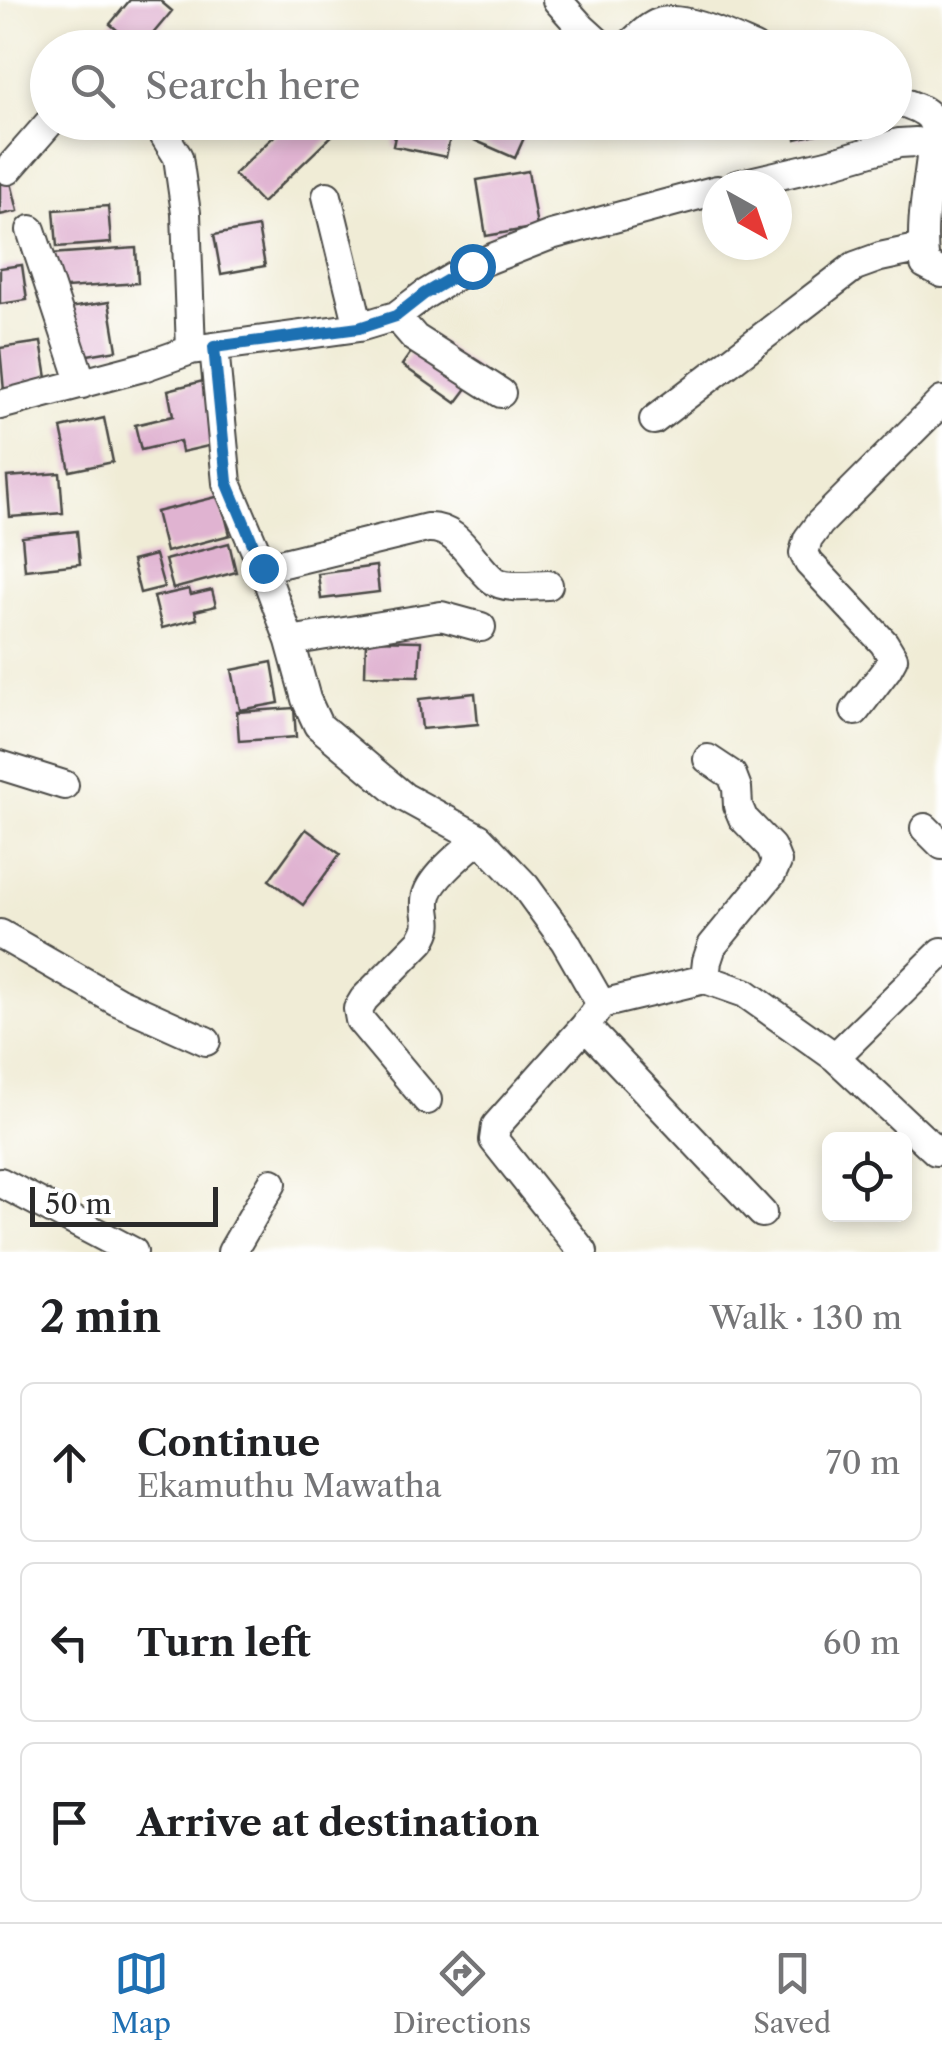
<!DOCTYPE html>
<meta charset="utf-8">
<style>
:root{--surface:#fff;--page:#f6f6f6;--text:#202124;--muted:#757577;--line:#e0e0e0;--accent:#1f6fb2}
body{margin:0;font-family:"Libre Caslon Text",serif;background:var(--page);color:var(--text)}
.controls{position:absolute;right:30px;bottom:30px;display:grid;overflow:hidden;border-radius:15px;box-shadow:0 5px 15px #0003}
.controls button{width:90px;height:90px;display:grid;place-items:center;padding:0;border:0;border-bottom:2px solid var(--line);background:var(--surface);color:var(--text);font:50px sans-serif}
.compass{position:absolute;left:702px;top:170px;width:90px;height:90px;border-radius:50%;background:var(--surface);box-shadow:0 5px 15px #0003;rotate:140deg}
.scale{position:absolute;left:30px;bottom:25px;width:188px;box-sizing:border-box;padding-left:10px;border:5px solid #2b2b2b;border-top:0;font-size:28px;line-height:35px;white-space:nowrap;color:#2b2b2b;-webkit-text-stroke:8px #fff;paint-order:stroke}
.stop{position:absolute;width:30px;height:30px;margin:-22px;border:8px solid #1f6fb2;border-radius:50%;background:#fff}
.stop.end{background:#1f6fb2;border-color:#fff;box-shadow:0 2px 10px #0008}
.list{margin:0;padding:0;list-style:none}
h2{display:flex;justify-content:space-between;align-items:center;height:130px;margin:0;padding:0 40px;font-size:42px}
h2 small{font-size:32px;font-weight:400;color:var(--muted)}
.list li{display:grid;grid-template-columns:65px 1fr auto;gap:30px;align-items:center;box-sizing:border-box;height:160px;margin:0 20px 20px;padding:0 20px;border:2px solid var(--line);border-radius:15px}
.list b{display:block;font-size:38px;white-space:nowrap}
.list p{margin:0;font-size:32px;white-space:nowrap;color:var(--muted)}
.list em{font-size:32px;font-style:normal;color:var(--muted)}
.icon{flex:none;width:55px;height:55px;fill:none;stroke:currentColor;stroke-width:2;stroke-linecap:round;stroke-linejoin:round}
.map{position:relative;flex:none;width:942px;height:1252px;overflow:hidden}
.search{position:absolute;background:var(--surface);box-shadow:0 5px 15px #0003;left:30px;right:30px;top:30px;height:110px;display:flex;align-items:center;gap:25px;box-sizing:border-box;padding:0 35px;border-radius:55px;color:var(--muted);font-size:38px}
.sheet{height:670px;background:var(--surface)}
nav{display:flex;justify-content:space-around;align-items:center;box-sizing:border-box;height:140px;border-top:2px solid var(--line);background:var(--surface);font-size:28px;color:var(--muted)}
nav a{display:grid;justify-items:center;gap:5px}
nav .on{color:var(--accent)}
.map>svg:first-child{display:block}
.building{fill:#e0b3d1}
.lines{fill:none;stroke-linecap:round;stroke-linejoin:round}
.minor-casing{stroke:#494845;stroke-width:32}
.minor{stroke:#fff;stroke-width:28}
.route{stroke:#1f6fb2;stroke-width:12}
</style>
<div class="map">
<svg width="942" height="1252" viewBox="0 0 942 1252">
<rect width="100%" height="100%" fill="#fff"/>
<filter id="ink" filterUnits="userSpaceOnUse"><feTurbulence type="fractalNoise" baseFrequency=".01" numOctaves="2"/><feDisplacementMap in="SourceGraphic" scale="20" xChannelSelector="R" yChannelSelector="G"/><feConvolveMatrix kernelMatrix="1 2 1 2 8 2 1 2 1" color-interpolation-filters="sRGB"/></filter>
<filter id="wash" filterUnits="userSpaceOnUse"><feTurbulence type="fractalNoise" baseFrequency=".0048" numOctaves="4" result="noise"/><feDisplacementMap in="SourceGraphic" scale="40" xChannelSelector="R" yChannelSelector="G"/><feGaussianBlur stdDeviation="2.25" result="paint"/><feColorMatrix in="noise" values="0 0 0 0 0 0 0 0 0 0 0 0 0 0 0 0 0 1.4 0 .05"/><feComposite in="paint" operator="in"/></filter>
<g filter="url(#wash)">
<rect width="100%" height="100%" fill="#f0ecd6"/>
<g id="blocks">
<!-- building -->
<path class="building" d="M130,0H159L172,11L141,48H138L110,24Z
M289,122H331L338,130L262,203L234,174Z
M398,122H425L452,128L446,157L393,146Z
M482,122H531L515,158L474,140Z
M792,122H844L845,127L796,139Z
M8,170L18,211L0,215V172Z
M528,171L537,227L486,236L477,180Z
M108,206L111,243L57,247L54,210Z
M258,227L265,266L221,274L214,235Z
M136,248L138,283L52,289L50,254Z
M22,265L27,300L0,304V268Z
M109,302L117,350L76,357L69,308Z
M425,332L480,371L456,403L402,365Z
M41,342L48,384L4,391L0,348Z
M203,381L217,444L182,452L180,441L141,450L135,425L173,416L168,390Z
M104,418L113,462L70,471L61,428Z
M60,473L63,513L10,517L7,477Z
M220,496L230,535L166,552L156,512Z
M77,531L80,564L25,570L22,537Z
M229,543L236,572L173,589L165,560Z
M155,555L164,587L140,593L132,561Z
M376,566L379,592L321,599L318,574Z
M189,589L191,595L212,590L216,606L195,611L197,619L162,628L154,597Z
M366,640L421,641L419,676L365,675Z
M272,662L279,703L240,710L232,670Z
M475,693L478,724L422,729L419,699Z
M294,708L296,737L239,741L237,712Z
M306,829L340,854L303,905L269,880Z"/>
</g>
</g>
<g filter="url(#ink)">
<use href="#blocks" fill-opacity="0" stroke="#494845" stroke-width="2.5"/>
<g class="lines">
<defs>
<path id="minor" d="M557,0L581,27L604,48
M626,48C636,40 647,27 659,23C683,14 731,38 754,48
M894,99C923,110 942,113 932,149
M156,122L178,157L186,213L191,350
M8,170L50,122
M737,185L827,164L899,143L916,142L932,149C928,187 919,225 925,264L942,273
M327,196L359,327
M31,230L82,384
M396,316L415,338L501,393
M214,347L227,483L263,568L290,641L306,699L318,725L404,797L479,838L525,886L565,941L601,1004L585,1026L496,1126L494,1140L583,1252
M0,405L143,367L191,350L359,327L396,316L424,295L472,266L551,235L717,190
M654,420L855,266L880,257L922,248
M263,568L427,528C459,526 471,562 493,580C506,590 533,585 548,585
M290,641L441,616L481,627
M855,711L887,669L893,658L884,643L809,563L804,553L808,539L820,523L942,401
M0,765L64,785
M925,828L942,845
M0,934L117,1001L206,1041
M705,979L707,961L712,946L772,873L777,862L771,847L743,818L738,806L737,788L732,775L708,759
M601,1004L705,979L745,993L835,1057L936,1151
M585,1026L762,1213
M835,1057L942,952
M427,1100L360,1020L358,1009L364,999L421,941C433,921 425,921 426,901C426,880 464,852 479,838
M0,1182L133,1252
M232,1252L272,1183"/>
</defs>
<!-- minor casing -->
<use href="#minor" class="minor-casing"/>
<!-- minor -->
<use href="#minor" class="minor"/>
</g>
</g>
<g class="lines" filter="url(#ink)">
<!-- route -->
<path class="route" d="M263,568L227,482L214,347L359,328L396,316L424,294L472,266"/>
</g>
</svg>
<div class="controls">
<button><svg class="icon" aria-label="locate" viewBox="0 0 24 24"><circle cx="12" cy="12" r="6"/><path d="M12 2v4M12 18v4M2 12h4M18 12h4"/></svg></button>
</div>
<svg class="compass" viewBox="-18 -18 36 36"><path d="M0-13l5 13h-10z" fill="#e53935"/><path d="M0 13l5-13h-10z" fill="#757577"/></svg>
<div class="scale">50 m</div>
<div class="stop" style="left:472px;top:266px"></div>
<div class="stop end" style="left:263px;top:568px"></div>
<div class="search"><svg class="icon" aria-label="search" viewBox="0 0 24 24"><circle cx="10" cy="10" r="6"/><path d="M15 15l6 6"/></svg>Search here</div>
</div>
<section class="sheet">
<h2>2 min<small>Walk · 130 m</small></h2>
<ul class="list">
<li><svg class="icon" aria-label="ahead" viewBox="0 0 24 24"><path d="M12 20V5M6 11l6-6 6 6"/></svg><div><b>Continue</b><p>Ekamuthu Mawatha</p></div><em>70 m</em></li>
<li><svg class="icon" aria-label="left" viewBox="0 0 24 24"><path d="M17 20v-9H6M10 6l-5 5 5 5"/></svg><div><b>Turn left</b></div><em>60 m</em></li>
<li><svg class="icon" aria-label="arrive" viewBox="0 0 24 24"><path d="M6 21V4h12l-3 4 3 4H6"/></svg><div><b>Arrive at destination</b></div></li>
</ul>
</section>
<nav>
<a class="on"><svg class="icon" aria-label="map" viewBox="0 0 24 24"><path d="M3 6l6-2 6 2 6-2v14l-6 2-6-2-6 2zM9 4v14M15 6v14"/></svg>Map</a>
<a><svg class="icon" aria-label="directions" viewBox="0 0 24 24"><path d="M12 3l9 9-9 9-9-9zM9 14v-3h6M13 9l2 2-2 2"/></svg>Directions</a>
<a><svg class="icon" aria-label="saved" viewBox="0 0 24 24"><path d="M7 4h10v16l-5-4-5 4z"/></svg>Saved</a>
</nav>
